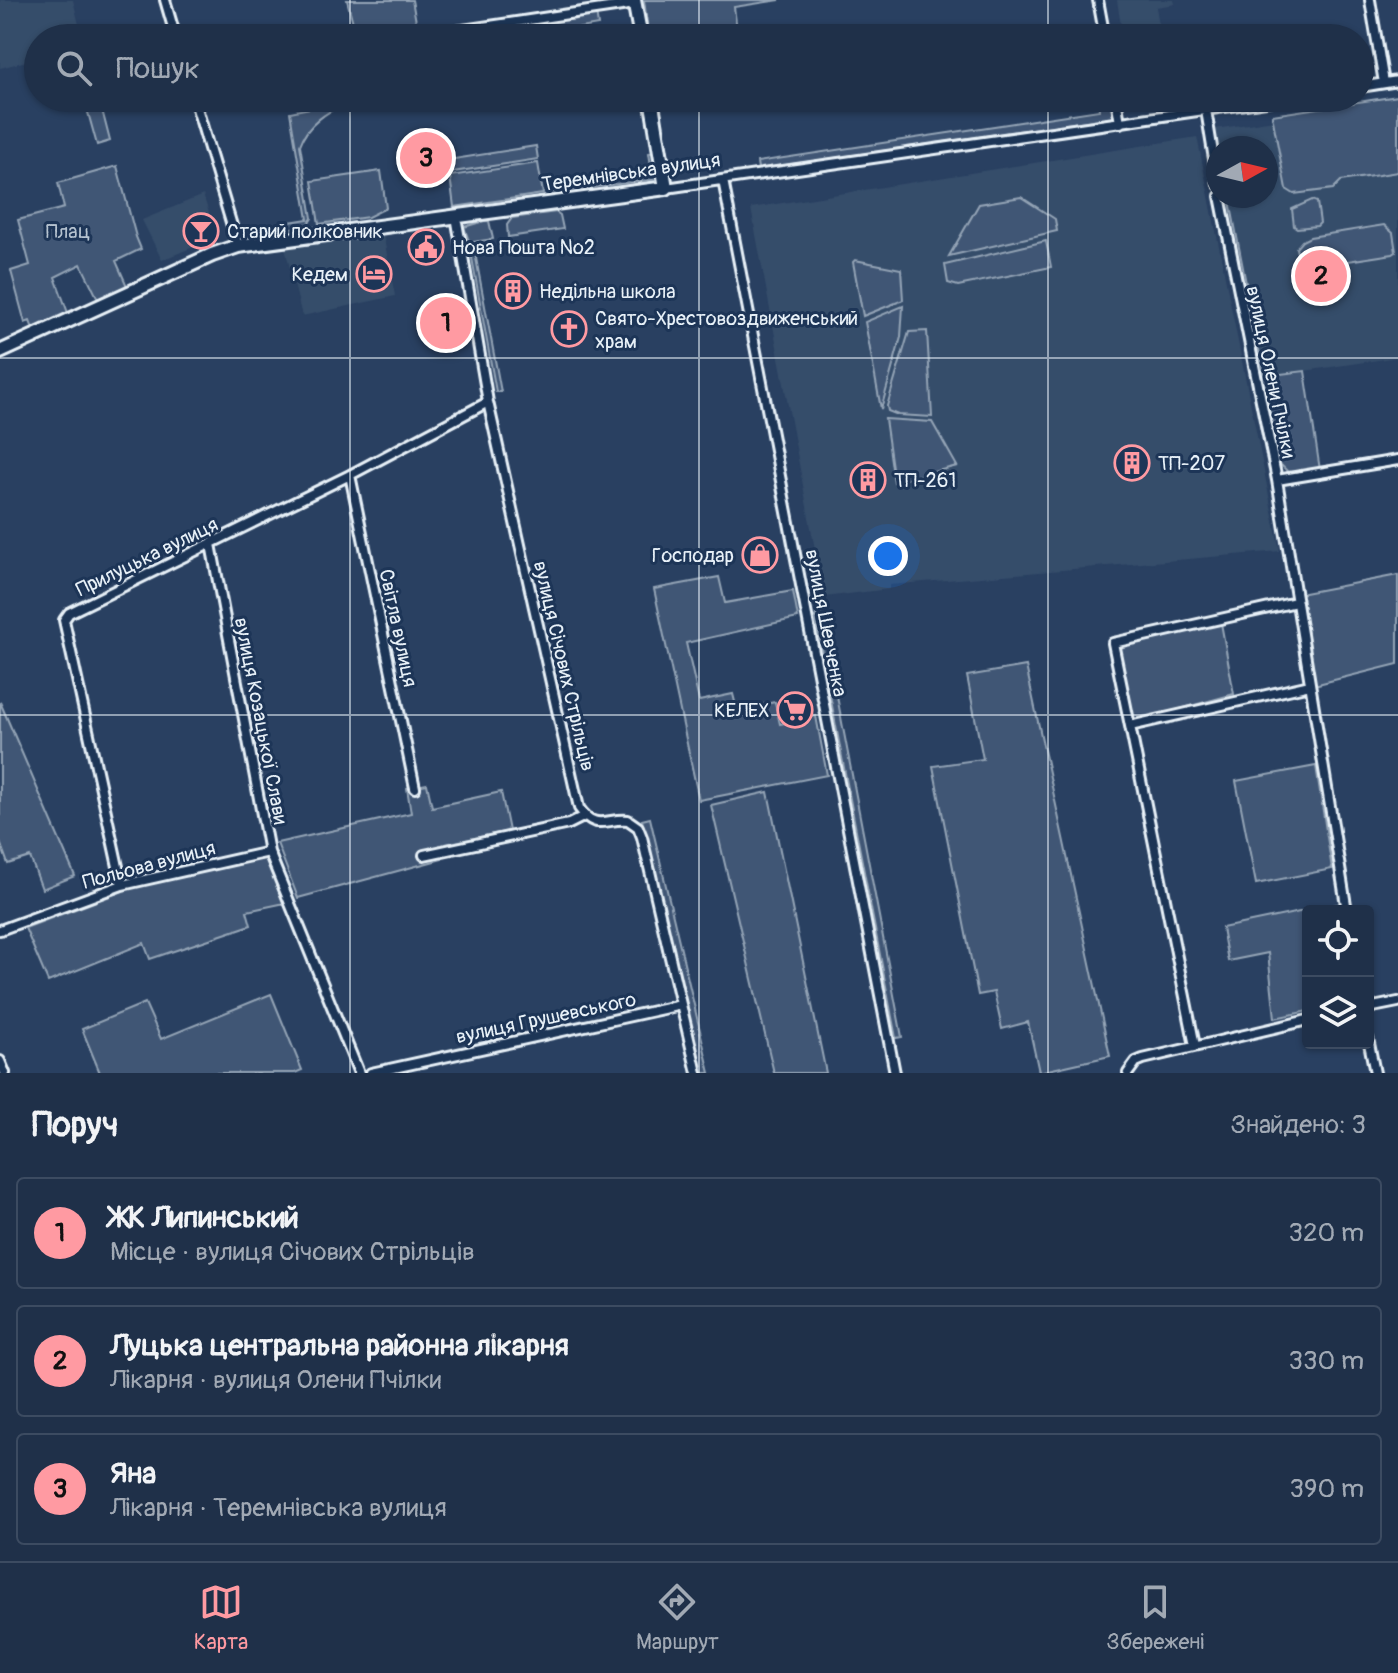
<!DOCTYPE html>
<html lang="uk">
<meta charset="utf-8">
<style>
:root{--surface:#1f3049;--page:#273850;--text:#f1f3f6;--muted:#a1a9b4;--line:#3c4b61;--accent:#ff9aa2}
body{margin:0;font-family:Pangolin,sans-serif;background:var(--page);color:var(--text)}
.controls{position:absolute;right:24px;bottom:24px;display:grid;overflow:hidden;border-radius:8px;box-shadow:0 2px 6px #0004}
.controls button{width:72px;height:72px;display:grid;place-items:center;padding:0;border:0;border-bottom:2px solid var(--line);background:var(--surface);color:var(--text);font:40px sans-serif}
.compass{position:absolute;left:1206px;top:136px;width:72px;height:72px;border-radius:50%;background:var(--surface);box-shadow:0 2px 6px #0004;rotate:82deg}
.you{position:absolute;left:888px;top:556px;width:28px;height:28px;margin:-20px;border:6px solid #fff;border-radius:50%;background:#1a73e8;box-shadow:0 0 0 12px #1a73e833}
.badge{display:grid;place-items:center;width:52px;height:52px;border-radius:50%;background:var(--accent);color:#111;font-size:26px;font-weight:700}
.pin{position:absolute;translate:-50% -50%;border:4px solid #fff;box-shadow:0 2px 8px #0006}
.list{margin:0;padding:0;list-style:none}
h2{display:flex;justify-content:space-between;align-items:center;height:104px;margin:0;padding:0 32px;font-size:34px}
h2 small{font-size:26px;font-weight:400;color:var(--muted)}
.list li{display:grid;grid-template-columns:52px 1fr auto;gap:24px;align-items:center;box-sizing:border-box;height:112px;margin:0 16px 16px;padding:0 16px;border:2px solid var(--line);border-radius:8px}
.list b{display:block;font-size:30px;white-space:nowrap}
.list p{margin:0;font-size:26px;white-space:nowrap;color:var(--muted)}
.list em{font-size:26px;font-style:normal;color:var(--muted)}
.icon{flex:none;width:44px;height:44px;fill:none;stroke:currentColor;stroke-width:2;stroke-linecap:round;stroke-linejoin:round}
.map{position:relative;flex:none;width:1398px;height:1073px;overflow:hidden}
.search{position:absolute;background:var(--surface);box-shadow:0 2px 6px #0004;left:24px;right:24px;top:24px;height:88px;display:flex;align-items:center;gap:20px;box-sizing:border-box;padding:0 28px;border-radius:44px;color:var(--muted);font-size:30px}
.sheet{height:488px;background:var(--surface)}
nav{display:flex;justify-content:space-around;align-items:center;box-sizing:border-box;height:112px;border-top:2px solid var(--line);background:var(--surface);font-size:22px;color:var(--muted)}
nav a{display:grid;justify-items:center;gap:4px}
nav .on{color:var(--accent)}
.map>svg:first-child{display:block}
.built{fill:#364d6b}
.green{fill:#415774;stroke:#94a4b6;stroke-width:2}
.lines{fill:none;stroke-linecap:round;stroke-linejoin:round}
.street-casing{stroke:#e8f1f8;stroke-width:14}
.secondary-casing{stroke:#e8f1f8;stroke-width:18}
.street{stroke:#1d3557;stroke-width:8}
.secondary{stroke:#1d3557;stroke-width:12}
.grid{fill:none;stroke:#e8f1f8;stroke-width:2;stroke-opacity:0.55}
.labels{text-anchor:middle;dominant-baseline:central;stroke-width:6;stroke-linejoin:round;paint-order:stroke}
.street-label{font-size:20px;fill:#e8f1f8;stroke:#1d3557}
.park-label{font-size:20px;fill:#b6c3d0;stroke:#1d3557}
.poi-label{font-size:20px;fill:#e8f1f8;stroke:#1d3557;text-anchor:start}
</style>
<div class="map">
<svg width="1398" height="1073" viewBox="0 0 1398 1073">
<rect width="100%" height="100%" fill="#294061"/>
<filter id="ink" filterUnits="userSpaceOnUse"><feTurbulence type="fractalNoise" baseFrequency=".0125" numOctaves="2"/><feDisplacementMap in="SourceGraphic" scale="16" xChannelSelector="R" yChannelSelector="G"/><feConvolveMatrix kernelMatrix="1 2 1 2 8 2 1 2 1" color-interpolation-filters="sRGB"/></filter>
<g filter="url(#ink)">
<!-- built -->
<path class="built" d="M0,0H73L79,25L38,38V58L0,68Z
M1117,0H1174L1175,4L1156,7L1161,38H1123Z
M1398,101V357L1264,377L1229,196H1266V148H1219L1215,129Z
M1197,137L1280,551L889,585V589L824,597L751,208Z
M203,195L217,237L162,260L142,220Z
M383,234L395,296L302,316L285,248Z"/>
<!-- green -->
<path class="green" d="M347,0H412L419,38H357Z
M644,0H780L734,7L738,38H731L730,34L701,38H649Z
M596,12L598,25L524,38H441Z
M1398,96V172L1341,181L1333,189L1294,194L1286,189L1272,115Z
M84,98H99L110,141L97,145Z
M1098,98H1111L1114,117L758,169L757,162L1099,110Z
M350,100C330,111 308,122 300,145L312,218L307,226L243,234L241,230L308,219L290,112Z
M536,146L538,159L446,173L445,166L436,167L435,162Z
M655,152L659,179L554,192L551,186L652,172L649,153Z
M538,163L543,194L454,207L450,176Z
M117,166L136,237L141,249L116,261L127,286L98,299L81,264L55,277L68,313L33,329L30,321L25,323L11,271L30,265L18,220L64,208L58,183Z
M381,171L386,208L368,217L319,224L312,181Z
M1223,196H1229L1264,376L1305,371L1320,470L1289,473L1279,463L1270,427Z
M1021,197L1055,219L1057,231L949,256L979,204Z
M1312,200L1317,202L1320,223L1317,226L1297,228L1294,226L1292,209Z
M556,212L560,215L563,229L508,237L507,225L512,218Z
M484,221H489L493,239L473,242L501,392H496L469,241L464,227Z
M1384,225L1393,233L1396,252L1393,254L1309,267L1299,263L1296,248L1302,241L1310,237Z
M1046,241L1051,267L958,286L948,283L945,265Z
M855,260L901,269L903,300L863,316L853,262Z
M903,306L901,337L881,409L865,322Z
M927,331L932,417L898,415L888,411L887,406L909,332Z
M885,419L932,422L957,466L894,482Z
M1398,575V664L1314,685L1299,594Z
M719,577L725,603L793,591L798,618L686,643L699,701L733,694L737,710L775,702L780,724L816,716L827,775L699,800L654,589Z
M820,607L902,1037L896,1038L815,617Z
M1221,623L1234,694L1133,722L1118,647Z
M1026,666L1110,1056L1039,1072L1028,1022L1002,1029L994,992L978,995L933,766L983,759L967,676Z
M0,702L75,876L42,889L30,857L8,864L0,842Z
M1316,766L1332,869L1256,884L1236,781Z
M427,784L432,807L501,792L509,831L440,845L442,859L298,898L277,843L411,813L407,788Z
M768,792L826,1073H774L711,805Z
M650,818L710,1073H702L642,820Z
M266,858L285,903L247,911L251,925L150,959L144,943L48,982L25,928L131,888Z
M1338,904L1339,911H1308V945L1305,946L1308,966V1011L1275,1018L1268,953L1228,961L1222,928Z
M271,994L302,1070L295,1073H100L82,1029L145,1003L161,1039Z"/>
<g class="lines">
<defs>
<path id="street" d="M165,0L176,38
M1098,0L1105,38
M1370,0L1384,83
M429,35L635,4
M1360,87L1398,81
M194,98L238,246
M1116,98L1120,123
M1206,110L1218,184
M723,180L895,1073
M666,188L1287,98
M1220,196L1277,480L1347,911
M456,216L488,402L579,808C596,832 605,818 628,820L638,827L642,837L697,1073
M350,475L415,788
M1277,480L1398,460
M211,544L269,852L359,1073
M1130,726L1113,643L1296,602
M424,855L569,824L585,816
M122,885L64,620L69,613L350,475L488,402
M0,930L122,885L269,852
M1368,1008L1398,1002
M1368,1038L1375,1073
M1195,1046L1130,726L1310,685
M0,1061L5,1073
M371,1073L681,1005
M1128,1073L1136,1062L1143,1059L1308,1020"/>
<path id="secondary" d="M634,0L641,38
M0,352L212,255L238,246L666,188L651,98"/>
</defs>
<!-- street casing -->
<use href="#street" class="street-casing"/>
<!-- secondary casing -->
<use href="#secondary" class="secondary-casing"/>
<!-- street -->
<use href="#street" class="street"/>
<!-- secondary -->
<use href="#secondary" class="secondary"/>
</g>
</g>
<!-- grid -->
<path class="grid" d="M350,0V38M699,0V38M1048,0V38M350,98V1073M699,98V1073M1048,98V1073M0,358H1398M0,715H1398"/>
<!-- icons -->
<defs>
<symbol id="bar-ring" viewBox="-11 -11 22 22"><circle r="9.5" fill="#1d3557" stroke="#ff9aa2" stroke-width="1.5"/><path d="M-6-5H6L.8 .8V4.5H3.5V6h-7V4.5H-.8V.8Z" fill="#ff9aa2"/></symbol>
<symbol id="civic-ring" viewBox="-11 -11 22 22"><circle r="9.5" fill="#1d3557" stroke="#ff9aa2" stroke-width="1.5"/><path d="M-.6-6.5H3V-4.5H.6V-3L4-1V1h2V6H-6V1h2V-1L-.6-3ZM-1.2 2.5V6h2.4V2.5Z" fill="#ff9aa2"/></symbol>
<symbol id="hotel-ring" viewBox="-11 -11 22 22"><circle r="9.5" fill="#1d3557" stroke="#ff9aa2" stroke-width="1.5"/><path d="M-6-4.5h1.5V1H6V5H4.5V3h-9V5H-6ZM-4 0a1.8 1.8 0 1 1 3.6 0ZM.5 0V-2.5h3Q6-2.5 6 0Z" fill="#ff9aa2"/></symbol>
<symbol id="building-ring" viewBox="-11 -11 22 22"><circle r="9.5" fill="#1d3557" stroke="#ff9aa2" stroke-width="1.5"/><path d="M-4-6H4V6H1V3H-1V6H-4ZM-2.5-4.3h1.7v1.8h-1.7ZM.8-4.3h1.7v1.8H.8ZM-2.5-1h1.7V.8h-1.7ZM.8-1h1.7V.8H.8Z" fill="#ff9aa2"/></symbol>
<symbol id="church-ring" viewBox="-11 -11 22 22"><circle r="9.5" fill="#1d3557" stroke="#ff9aa2" stroke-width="1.5"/><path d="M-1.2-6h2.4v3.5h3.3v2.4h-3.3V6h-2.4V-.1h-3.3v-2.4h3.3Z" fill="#ff9aa2"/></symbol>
<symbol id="shop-ring" viewBox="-11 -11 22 22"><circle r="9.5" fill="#1d3557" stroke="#ff9aa2" stroke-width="1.5"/><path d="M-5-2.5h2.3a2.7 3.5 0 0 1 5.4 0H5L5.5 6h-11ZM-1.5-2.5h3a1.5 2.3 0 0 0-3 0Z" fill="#ff9aa2"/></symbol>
<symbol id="supermarket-ring" viewBox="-11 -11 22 22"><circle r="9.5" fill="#1d3557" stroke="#ff9aa2" stroke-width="1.5"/><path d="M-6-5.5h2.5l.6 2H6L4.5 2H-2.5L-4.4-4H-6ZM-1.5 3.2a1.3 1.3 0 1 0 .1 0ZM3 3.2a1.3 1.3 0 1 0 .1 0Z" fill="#ff9aa2"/></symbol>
</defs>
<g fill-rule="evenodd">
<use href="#bar-ring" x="181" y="211" width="40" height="40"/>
<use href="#civic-ring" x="406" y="227" width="40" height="40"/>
<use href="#hotel-ring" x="354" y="254" width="40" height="40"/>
<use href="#building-ring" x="493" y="271" width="40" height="40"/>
<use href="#church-ring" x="549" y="309" width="40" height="40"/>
<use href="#building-ring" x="1112" y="443" width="40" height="40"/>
<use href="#building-ring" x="848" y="460" width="40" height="40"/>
<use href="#shop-ring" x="740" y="535" width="40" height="40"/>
<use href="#supermarket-ring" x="775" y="690" width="40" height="40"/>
</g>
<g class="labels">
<!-- street labels -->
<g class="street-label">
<text transform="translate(631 172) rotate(-8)">Теремнівська вулиця</text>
<text transform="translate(1271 372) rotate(78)">вулиця Олени Пчілки</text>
<text transform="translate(147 557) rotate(-26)">Прилуцька вулиця</text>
<text transform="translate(826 623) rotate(79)">вулиця Шевченка</text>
<text transform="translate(398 628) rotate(78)">Світла вулиця</text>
<text transform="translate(564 666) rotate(77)">вулиця Січових Стрільців</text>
<text transform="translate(261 721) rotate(79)">вулиця Козацької Слави</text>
<text transform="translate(149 865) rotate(-15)">Польова вулиця</text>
<text transform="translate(546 1018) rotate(-12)">вулиця Грушевського</text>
</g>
<!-- park labels -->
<g class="park-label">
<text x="68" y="231">Плац</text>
</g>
<!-- poi labels -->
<g class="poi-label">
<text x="227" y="231">Старий полковник</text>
<text x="452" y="247">Нова Пошта №2</text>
<text x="348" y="274" text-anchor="end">Кедем</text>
<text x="539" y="291">Недільна школа</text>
<text x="595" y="318">Свято-Хрестовоздвиженський<tspan x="595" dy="23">храм</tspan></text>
<text x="1158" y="463">ТП-207</text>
<text x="894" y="480">ТП-261</text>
<text x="734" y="555" text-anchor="end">Господар</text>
<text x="769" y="710" text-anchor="end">КЕЛЕХ</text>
</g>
</g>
</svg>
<div class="controls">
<button><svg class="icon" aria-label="locate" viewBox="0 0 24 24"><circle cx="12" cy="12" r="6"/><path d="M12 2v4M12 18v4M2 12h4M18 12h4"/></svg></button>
<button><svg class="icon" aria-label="layers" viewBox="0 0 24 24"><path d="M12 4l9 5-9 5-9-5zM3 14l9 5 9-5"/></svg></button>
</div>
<svg class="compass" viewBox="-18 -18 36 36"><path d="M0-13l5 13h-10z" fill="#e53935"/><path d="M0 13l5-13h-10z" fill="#a1a9b4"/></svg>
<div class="you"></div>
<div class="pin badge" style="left:446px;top:323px">1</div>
<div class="pin badge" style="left:1321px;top:276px">2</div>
<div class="pin badge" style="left:426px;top:158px">3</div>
<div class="search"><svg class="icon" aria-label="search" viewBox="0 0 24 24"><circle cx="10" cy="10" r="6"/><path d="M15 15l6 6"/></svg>Пошук</div>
</div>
<section class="sheet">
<h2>Поруч<small>Знайдено: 3</small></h2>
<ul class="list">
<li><span class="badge">1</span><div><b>ЖК Липинський</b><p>Місце · вулиця Січових Стрільців</p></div><em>320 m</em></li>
<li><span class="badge">2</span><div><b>Луцька центральна районна лікарня</b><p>Лікарня · вулиця Олени Пчілки</p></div><em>330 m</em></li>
<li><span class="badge">3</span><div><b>Яна</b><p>Лікарня · Теремнівська вулиця</p></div><em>390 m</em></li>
</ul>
</section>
<nav>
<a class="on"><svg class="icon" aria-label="map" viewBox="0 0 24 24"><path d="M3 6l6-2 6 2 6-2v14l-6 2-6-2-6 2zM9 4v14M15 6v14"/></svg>Карта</a>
<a><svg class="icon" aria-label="directions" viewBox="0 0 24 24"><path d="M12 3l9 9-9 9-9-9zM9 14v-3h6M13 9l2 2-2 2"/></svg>Маршрут</a>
<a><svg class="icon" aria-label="saved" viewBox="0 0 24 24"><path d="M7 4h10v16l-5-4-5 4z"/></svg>Збережені</a>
</nav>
